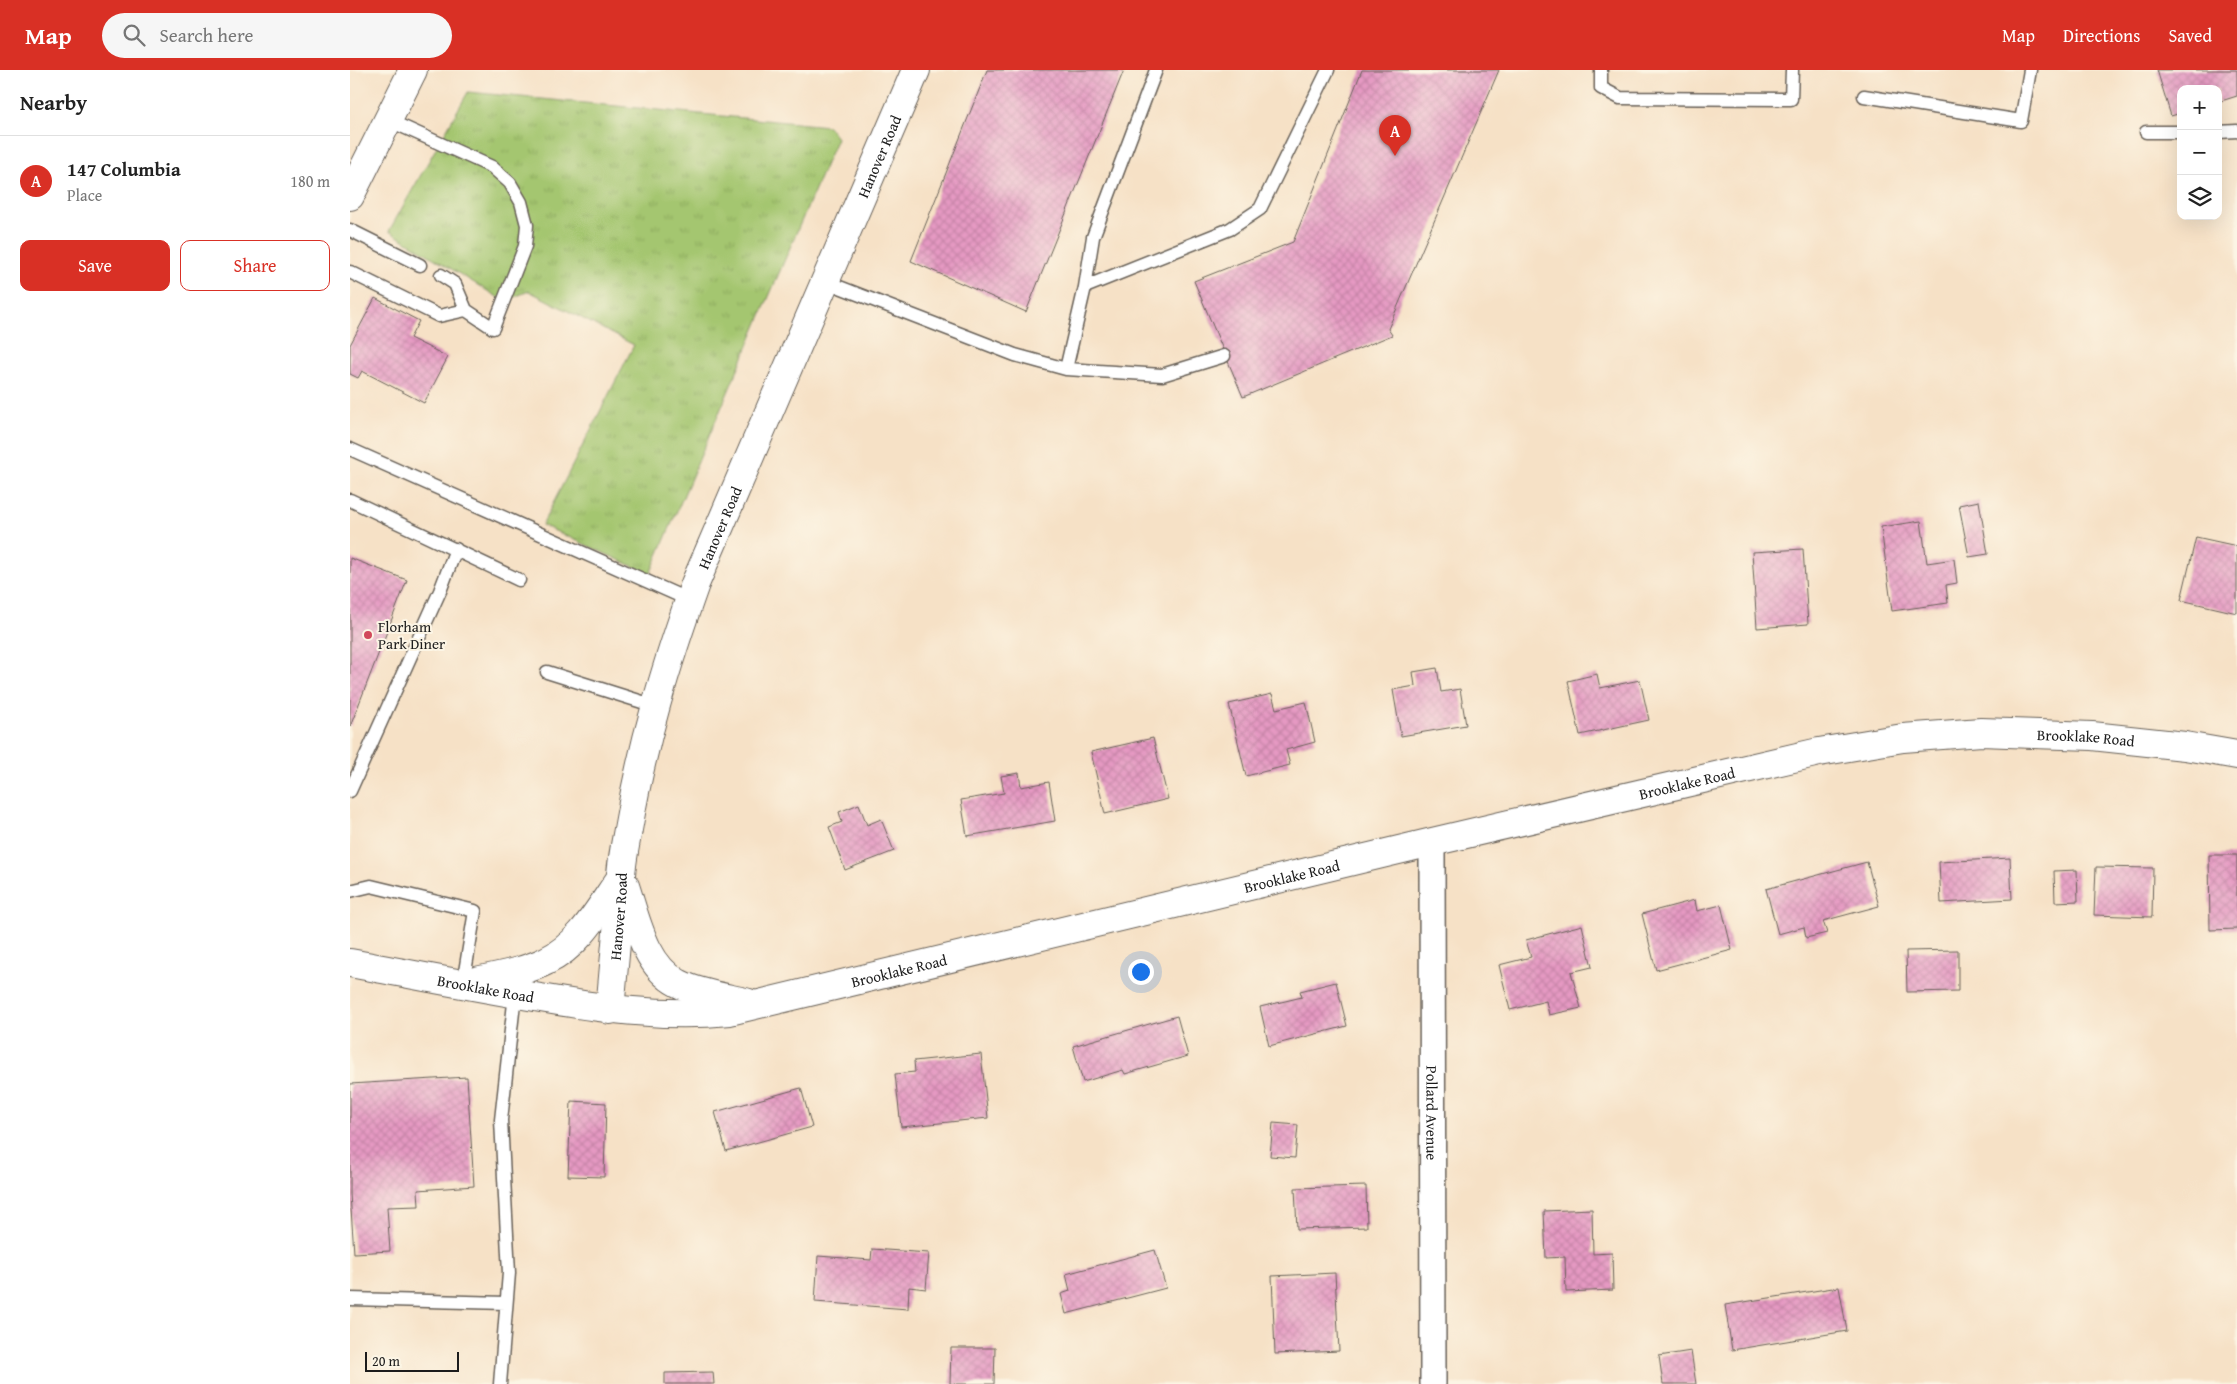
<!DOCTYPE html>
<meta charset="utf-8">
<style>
:root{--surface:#fff;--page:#f6f6f6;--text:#222;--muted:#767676;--line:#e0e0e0;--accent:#d93025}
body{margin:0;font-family:"Gentium Book Plus",serif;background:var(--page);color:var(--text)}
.controls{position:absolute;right:15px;top:15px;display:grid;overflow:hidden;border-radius:10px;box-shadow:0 5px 20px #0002}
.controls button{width:45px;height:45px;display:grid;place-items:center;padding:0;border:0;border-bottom:1px solid var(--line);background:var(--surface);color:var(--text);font:25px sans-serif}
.scale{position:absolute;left:15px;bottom:12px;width:94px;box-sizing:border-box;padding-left:5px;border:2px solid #1c1c1c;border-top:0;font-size:14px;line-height:18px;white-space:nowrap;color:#1c1c1c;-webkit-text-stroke:4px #fcf5e5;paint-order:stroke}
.you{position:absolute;left:790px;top:901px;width:18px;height:18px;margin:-12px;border:4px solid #fff;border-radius:50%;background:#1a73e8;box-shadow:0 0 0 8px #1a73e833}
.badge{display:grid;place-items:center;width:32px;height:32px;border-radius:50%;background:var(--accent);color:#fff;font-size:16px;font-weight:700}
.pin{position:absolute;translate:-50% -41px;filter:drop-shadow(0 1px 2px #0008)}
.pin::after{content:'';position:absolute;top:26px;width:18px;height:15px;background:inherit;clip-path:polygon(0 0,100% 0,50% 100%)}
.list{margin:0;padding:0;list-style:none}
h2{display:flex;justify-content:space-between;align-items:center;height:65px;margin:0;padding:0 20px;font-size:21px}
h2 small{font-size:16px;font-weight:400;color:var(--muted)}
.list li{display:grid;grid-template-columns:32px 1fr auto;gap:15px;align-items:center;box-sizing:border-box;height:90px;padding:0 20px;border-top:1px solid var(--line)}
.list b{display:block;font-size:19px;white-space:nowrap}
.list p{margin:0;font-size:16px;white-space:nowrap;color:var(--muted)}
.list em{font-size:16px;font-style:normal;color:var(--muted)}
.actions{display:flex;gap:10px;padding:15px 20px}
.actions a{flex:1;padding:11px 0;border:1px solid var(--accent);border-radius:10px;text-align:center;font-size:18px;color:var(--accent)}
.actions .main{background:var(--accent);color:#fff}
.icon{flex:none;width:28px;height:28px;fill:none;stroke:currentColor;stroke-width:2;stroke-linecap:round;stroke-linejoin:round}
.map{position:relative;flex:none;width:1887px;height:1314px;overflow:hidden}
header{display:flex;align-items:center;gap:30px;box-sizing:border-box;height:70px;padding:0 25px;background:var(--accent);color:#fff}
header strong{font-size:24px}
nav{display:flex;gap:28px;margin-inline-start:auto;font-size:18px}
.search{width:350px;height:45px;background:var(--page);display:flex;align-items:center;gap:12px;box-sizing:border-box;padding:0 18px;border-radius:28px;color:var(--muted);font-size:19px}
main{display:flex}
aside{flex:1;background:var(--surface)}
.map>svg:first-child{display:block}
.grass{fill:url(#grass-tufts);stroke:#607146}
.building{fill:url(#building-cross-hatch)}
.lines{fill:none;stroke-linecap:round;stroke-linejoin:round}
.service-casing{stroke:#686158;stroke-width:15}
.minor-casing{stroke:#686158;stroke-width:28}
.tertiary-casing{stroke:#686158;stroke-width:30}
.secondary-casing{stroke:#686158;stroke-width:30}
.service{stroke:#fff;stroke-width:12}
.minor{stroke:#fff;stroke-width:25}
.tertiary{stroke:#fff;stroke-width:28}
.secondary{stroke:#fff;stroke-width:28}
.poi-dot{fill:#d1495b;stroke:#fcf5e5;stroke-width:2}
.labels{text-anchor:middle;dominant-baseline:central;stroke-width:4;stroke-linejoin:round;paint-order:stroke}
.street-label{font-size:15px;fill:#1c1c1c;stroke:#fcf5e5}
.poi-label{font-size:15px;fill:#1c1c1c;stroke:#fcf5e5;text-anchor:start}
</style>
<header>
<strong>Map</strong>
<div class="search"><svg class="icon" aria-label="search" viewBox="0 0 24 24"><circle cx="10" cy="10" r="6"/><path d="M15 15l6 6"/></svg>Search here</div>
<nav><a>Map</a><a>Directions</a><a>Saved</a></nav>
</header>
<main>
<aside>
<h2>Nearby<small></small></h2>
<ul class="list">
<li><span class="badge">A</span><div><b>147 Columbia</b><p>Place</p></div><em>180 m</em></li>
</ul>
<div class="actions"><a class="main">Save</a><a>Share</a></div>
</aside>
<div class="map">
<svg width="1887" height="1314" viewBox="0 0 1887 1314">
<defs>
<pattern id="grass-tufts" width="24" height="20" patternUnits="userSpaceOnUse" patternTransform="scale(1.25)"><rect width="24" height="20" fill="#a4c66f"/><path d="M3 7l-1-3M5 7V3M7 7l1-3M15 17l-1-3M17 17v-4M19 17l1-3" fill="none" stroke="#8daa60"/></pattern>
<pattern id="building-cross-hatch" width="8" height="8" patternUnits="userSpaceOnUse" patternTransform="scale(1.25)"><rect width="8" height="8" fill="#e599c2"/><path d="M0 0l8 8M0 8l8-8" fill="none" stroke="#c483a6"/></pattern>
</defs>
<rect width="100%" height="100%" fill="#fcf5e5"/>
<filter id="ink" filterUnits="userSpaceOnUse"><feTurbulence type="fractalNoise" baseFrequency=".02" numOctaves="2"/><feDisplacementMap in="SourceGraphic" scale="10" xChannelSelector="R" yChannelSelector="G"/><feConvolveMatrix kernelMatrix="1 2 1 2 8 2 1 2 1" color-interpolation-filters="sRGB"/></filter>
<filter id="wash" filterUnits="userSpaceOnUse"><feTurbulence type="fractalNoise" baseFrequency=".0096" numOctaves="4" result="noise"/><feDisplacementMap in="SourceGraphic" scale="20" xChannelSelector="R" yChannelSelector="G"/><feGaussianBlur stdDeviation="1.12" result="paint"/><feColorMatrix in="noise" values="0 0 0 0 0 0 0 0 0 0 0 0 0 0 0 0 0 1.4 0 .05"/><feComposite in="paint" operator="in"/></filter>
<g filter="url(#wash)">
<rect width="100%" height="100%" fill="#f6e1c6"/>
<!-- grass -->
<path class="grass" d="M118,22L478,56L487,68L300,504L192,455L284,275L179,221L154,231L39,161Z"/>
<g id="blocks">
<!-- building -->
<path class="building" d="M637,0H774L676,242L561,191Z
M1012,0H1149L1038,259L1042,265L893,327L844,211L943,172Z
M1807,0H1887V26L1868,32V19H1831V43L1821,46Z
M25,228L69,251L60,268L98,287L74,333L12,301L8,308L0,304V275Z
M1629,431L1638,484L1619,487L1609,435Z
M1571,451L1577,493L1604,489L1607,513L1596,515L1598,533L1542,541L1531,457Z
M1846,467L1887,476V543L1831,530Z
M1453,479L1458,554L1407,558L1402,482Z
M0,488L57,510L0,657Z
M1087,598L1091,622L1110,619L1116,655L1051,666L1043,620L1065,616L1063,602Z
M1247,604L1250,618L1290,610L1299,650L1230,665L1218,611Z
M922,624L926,639L956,632L965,672L936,680L940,695L896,706L879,634Z
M803,668L818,729L755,744L741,682Z
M669,703L671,717L699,712L705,751L617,766L611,730L654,723L651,706Z
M509,734L517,755L531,749L544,781L495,800L479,757L492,752L489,742Z
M1859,785H1887V859L1860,860Z
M1660,788L1662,829L1591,833L1589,792Z
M1517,792L1529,836L1473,851L1477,863L1456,868L1454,857L1428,864L1416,819Z
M1746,797L1803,798L1802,847L1744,845Z
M1727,800L1728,831L1705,832L1704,801Z
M1345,830L1347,841L1371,835L1382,880L1306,900L1292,844Z
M1232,855L1242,897L1221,902L1231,938L1199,945L1196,931L1160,940L1149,895L1181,887L1176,870Z
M1608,880V921L1557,922L1556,881Z
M986,912L997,956L919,976L910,937L952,927L950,921Z
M827,946L838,986L775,1004L773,1000L733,1012L723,976Z
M631,984L638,1048L551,1057L545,1004L565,1002L564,991Z
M117,1007L124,1116L68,1120L69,1136L37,1137L40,1181L4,1183L0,1124V1014Z
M451,1018L462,1057L376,1081L365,1042Z
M221,1031L256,1033L254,1107L218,1106Z
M923,1053L948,1055L945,1088L920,1086Z
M1016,1116L1017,1157L947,1159L945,1118Z
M1242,1139L1243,1184L1262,1183L1263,1220L1216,1222L1215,1187L1196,1188L1194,1141Z
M522,1179L579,1183L576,1219L559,1217L558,1239L465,1232L468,1186L521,1190Z
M805,1180L816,1218L716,1244L711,1224L720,1221L716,1204Z
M985,1203L989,1281L925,1284L922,1206Z
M1489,1217L1497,1261L1382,1280L1375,1235Z
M601,1278H645L644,1314H600Z
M1341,1281L1346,1314H1313L1309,1286Z
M363,1302L364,1314H315V1303Z"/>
</g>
</g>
<g filter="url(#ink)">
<use href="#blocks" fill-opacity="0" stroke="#686158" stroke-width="1"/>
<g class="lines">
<defs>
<path id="service" d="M1251,0V18L1270,28L1441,29L1442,0
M1514,26L1671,51L1680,0
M38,50L142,97L160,113L171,132L177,155L175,176L143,258L116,240L105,214L91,205
M1796,62H1831
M1868,62L1887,61
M0,160L70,195
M0,202L89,246L116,240
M474,211L665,285L716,299L812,305L874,286
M735,217L880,159L910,139L978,0
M716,299L735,217L743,167L806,0
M0,379L339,530
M0,430L169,510
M197,602L305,636
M0,721L90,521L106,479
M0,821L21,816L125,841L113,914
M0,1229L156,1233
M150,1314L159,1203L151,1050L165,924"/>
<g id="minor">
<path id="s1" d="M1082,772L1083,1314"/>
</g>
<g id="tertiary">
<path d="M275,816C286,849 295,896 328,913C345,923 379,928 399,933"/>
<path id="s2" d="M0,893C60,904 120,916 179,926C247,938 311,948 380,941L1082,772L1469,682L1553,668L1631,662L1742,666L1835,676L1887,685"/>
<path d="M122,912C147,906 174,902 196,891C230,875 249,839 270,809"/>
<path id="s3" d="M260,940L271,818C269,802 276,771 279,754C293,671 317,593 345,514L566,0"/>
</g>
<path id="secondary" d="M0,126L63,0"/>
</defs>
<!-- service casing -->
<use href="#service" class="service-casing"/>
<!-- minor casing -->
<use href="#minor" class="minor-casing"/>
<!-- tertiary casing -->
<use href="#tertiary" class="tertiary-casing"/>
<!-- secondary casing -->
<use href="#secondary" class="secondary-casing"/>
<!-- service -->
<use href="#service" class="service"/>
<!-- minor -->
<use href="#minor" class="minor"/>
<!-- tertiary -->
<use href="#tertiary" class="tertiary"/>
<!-- secondary -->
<use href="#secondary" class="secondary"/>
</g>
</g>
<!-- markers -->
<circle class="poi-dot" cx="18" cy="565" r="5"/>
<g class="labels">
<!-- street labels -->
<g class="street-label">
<text stroke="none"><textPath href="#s3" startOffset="902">Hanover Road</textPath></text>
<text stroke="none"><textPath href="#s3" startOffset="498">Hanover Road</textPath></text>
<text stroke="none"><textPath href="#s2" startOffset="1772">Brooklake Road</textPath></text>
<text stroke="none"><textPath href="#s2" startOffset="1368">Brooklake Road</textPath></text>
<text stroke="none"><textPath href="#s2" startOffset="962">Brooklake Road</textPath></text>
<text stroke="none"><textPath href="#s3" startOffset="94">Hanover Road</textPath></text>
<text stroke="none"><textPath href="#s2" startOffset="558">Brooklake Road</textPath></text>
<text stroke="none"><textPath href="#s2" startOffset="138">Brooklake Road</textPath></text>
<text stroke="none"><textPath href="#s1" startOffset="271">Pollard Avenue</textPath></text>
</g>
<!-- poi labels -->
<g class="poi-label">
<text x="28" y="556">Florham<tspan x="28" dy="17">Park Diner</tspan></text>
</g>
</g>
</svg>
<div class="controls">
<button>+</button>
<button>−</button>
<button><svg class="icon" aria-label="layers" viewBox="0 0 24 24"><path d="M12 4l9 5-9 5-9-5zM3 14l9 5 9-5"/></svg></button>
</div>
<div class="scale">20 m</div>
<div class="you"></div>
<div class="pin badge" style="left:1045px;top:86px">A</div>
</div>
</main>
